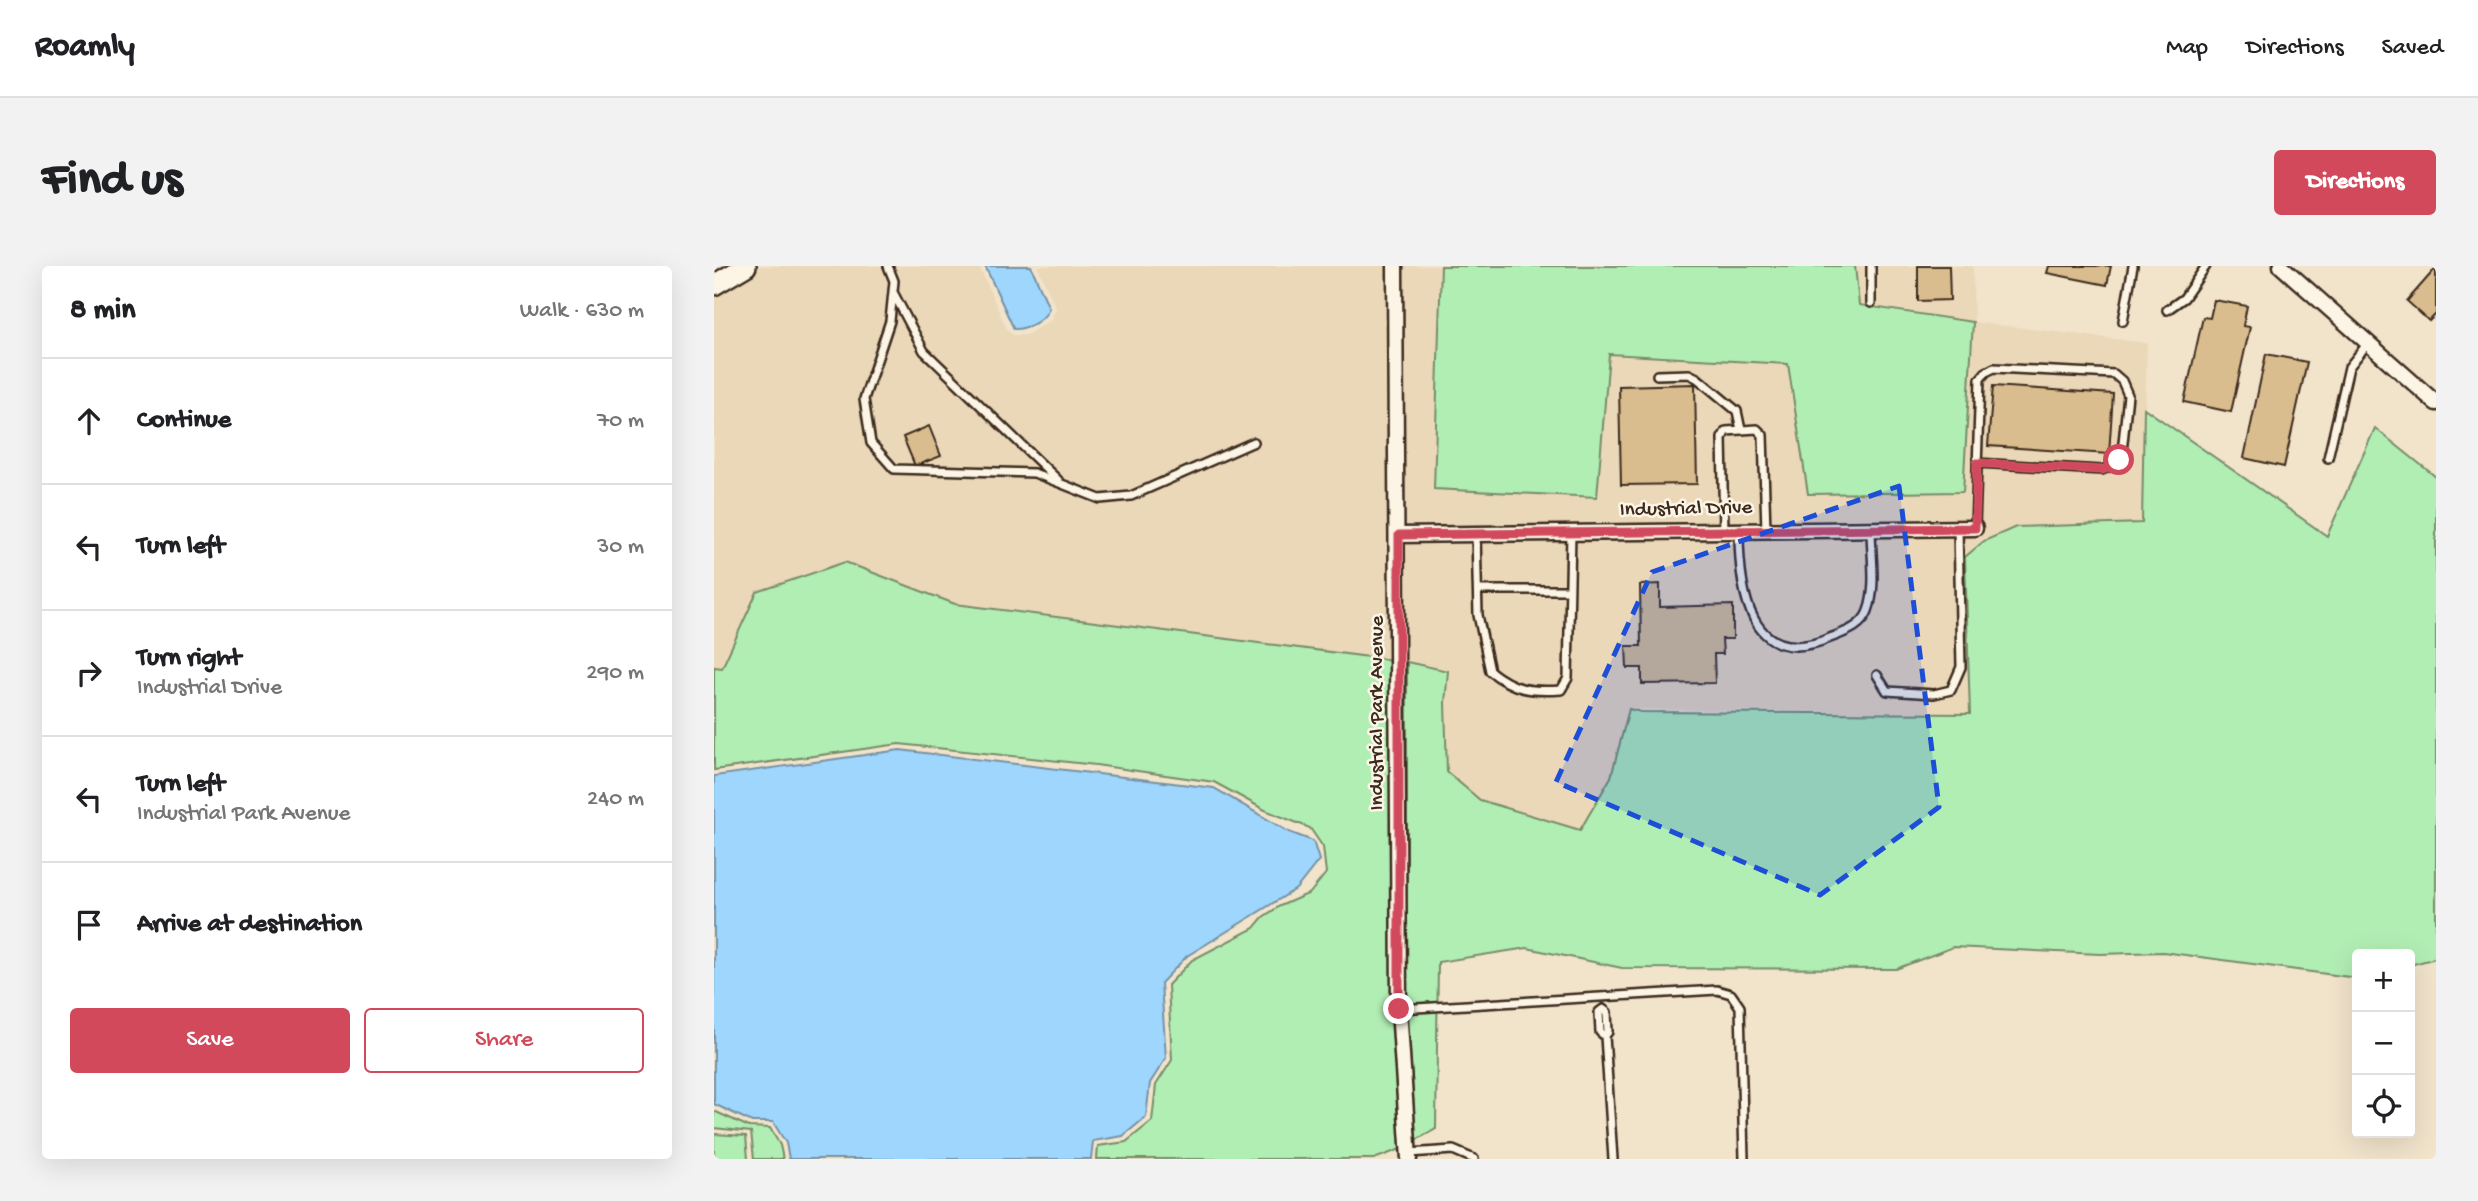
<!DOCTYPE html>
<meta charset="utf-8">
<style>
:root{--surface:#fff;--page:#f2f2f2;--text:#202124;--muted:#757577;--line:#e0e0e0;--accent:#d1495b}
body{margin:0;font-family:"Gochi Hand",sans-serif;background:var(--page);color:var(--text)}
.controls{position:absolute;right:21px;bottom:21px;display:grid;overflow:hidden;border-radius:7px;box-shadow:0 7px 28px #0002}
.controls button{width:63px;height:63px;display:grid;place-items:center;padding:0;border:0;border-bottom:2px solid var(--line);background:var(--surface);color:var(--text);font:35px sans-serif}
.stop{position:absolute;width:21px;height:21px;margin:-16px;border:5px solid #d1495b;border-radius:50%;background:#fff}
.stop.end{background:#d1495b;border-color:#fff;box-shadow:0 2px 7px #0008}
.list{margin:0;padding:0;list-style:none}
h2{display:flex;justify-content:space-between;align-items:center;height:91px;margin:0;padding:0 28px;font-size:30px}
h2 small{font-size:23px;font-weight:400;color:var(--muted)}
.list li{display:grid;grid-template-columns:46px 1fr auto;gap:21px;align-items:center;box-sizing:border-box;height:126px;padding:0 28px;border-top:2px solid var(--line)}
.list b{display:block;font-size:26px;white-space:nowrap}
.list p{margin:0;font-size:23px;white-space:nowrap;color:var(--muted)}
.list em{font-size:23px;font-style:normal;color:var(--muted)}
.actions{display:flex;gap:14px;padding:21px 28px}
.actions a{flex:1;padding:16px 0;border:2px solid var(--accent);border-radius:7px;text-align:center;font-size:24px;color:var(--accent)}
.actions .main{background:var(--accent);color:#fff}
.icon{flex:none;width:38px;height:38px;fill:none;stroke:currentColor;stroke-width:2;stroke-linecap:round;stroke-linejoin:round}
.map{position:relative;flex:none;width:1722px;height:893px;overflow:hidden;border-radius:7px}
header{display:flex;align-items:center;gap:42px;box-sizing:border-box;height:98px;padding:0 35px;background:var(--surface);border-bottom:2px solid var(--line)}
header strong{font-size:33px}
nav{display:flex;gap:38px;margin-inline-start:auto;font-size:24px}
.intro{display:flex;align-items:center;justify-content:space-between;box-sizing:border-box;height:168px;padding:0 42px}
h1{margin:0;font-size:49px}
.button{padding:18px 32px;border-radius:7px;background:var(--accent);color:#fff;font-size:24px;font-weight:700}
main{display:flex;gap:42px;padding:0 42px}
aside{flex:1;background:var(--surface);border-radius:7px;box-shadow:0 7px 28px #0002}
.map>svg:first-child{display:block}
.built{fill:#ebd8b9}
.green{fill:#b1eeb4;stroke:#768c69;stroke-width:2}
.water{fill:#9ed6fe;stroke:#7691a4;stroke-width:2}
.building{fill:#dabd8e;stroke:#3b2a1e;stroke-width:2}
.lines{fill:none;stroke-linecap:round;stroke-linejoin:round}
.lane-casing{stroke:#3b2a1e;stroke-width:12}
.street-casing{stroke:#3b2a1e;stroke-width:19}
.secondary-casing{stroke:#3b2a1e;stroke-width:24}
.lane{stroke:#fcf5e5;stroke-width:7}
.street{stroke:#fcf5e5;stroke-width:14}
.secondary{stroke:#fcf5e5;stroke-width:19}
.route{stroke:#d1495b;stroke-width:9}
.marked{fill:#1d4ed8;fill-opacity:0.2;stroke:#1d4ed8;stroke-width:5;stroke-dasharray:14 9;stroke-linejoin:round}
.labels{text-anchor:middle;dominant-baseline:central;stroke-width:5;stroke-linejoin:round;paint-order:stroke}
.street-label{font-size:21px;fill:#3b2a1e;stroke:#fcf5e5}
</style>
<header>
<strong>Roamly</strong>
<nav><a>Map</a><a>Directions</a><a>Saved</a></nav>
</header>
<div class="intro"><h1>Find us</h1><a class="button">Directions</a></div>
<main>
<aside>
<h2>8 min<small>Walk · 630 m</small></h2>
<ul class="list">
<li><svg class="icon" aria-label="ahead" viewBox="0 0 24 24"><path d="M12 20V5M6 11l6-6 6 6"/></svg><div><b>Continue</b></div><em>70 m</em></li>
<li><svg class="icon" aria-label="left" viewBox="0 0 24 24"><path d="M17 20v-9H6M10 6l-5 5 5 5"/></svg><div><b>Turn left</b></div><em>30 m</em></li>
<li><svg class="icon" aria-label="right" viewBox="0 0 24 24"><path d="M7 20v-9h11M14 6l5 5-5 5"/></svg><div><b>Turn right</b><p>Industrial Drive</p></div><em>290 m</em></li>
<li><svg class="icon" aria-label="left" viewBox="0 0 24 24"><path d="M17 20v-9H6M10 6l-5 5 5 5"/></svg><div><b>Turn left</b><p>Industrial Park Avenue</p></div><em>240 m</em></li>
<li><svg class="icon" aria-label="arrive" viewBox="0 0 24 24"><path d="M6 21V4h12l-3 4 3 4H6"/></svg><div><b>Arrive at destination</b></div></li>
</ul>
<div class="actions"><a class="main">Save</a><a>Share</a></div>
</aside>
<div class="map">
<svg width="1722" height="893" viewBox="0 0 1722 893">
<rect width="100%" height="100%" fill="#f2e4cb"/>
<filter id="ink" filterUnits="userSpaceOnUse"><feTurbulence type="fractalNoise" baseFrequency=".0143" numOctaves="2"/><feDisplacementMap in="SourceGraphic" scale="14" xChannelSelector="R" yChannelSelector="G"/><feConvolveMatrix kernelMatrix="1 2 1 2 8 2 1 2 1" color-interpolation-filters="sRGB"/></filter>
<g filter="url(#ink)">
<!-- built -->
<path class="built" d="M47,0H265L294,65L299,69H312L337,54L342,42L323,0H673L678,394L241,338L131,296L43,326L8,402L0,401V28Z
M688,0H727L721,223L894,88L1074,98L1145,39L1141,0H1259L1260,56L1433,77L1428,258L1302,261L1251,291L1256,448L916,443L897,511L866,564L766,534L733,506L731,437L734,405L693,396L692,275L1268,269L1267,256L692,262Z"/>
<!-- green -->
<path class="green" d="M727,0H1141L1145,39L1259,56L1249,226L1094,228L1074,98L895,88L883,231L720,223Z
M1430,142L1613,270L1661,162L1722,211V692L1696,699V688H1643V712L1449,686L1386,688L1239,681L1182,703L908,702L813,682L724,696L722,863L702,874L693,743V396L734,405L731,437L733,506L766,534L866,564L897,511L915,443L927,446L1256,448L1251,291L1270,275L1302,261L1428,257Z
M131,296L241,338L678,394V742L687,883L660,893H383L384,880L412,876L438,855L442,819L458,794L454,719L478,694L540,662L549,651L566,640L596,627L612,607L609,581L596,562L551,544L500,516L382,499L185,478L0,504V401L8,402L43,326Z
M0,845L35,861L56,862L66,879L69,893H40L37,866L0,862Z
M0,868L32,870L34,893H0Z"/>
<!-- water -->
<path class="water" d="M271,0H317L335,42C330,55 314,63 300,63Z
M186,484L500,522L575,566L599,575L605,594L582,623L473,690L447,717L452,792L436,817L432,851L409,870L379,875L377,893H75L72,877L59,856H38L0,838V510Z"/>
<!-- building -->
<path class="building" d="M1204,0H1235L1236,34L1204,35Z
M1335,0H1397L1393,19L1333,7Z
M1722,2V48L1715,55L1693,35Z
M1500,34L1533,40L1529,60L1536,61L1517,146L1470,136L1489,51L1496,52Z
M1552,88L1593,96L1570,201L1530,192Z
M981,118L983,218L907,219L905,120Z
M1279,120L1399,128L1395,188L1274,180Z
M215,160L227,190L201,200L189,171Z
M946,318V341L1019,339V373H1008L1009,388H1000L1001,417L928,418V402H913L912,380H927L926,319Z"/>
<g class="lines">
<defs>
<path id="lane" d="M174,0L180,15L176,55L150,133L157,177L180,203L320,207L386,233L417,230L540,176
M1157,0V37
M180,28L210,85L344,214
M1453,44L1470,32L1492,0
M1409,55L1419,0
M943,109L975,108L983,112L1023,145L1027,164
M1614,192L1635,101L1654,77
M1261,262L1266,113L1272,106L1280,102L1400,108L1408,115L1414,129L1408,186L1402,198L1388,204L1263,197
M1010,265L1008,172L1012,165L1043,163L1049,169L1052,264
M1025,265C1025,323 1035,406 1116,372C1131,366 1148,361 1154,345C1163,321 1157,289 1157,263
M762,268L764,349L776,405C800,424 816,426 847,424L854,412L857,267
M764,324H855
M1163,409L1173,425L1220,428L1237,424L1247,401L1244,263
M685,743L1003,724L1017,728L1026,741L1030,893
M891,770L886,766L885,746L889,743L893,746L894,766L891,770L899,893
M695,887L739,884L760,893"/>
<path id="street" d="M681,0L685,743L695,893
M1567,0L1722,137
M685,269L1261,262"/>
<path id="secondary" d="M0,19L32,0"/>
</defs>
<!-- lane casing -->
<use href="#lane" class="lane-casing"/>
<!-- street casing -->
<use href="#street" class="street-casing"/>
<!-- secondary casing -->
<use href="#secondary" class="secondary-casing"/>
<!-- lane -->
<use href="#lane" class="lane"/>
<!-- street -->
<use href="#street" class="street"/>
<!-- secondary -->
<use href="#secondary" class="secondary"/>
</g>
</g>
<g class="lines" filter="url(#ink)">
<!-- route -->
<path class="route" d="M685,743V269L1261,262L1263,197L1388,204L1398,201L1405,194"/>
</g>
<!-- marked area -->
<path class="marked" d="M1185,220L1225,541L1106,629L842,516L938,306Z"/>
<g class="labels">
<!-- street labels -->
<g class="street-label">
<text transform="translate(972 244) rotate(-1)">Industrial Drive</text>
<text transform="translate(664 447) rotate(-90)">Industrial Park Avenue</text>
</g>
</g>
</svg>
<div class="controls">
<button>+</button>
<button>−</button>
<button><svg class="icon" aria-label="locate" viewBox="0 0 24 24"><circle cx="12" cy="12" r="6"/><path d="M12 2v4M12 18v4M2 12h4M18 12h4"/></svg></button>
</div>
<div class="stop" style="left:1405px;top:194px"></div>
<div class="stop end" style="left:685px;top:743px"></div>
</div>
</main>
